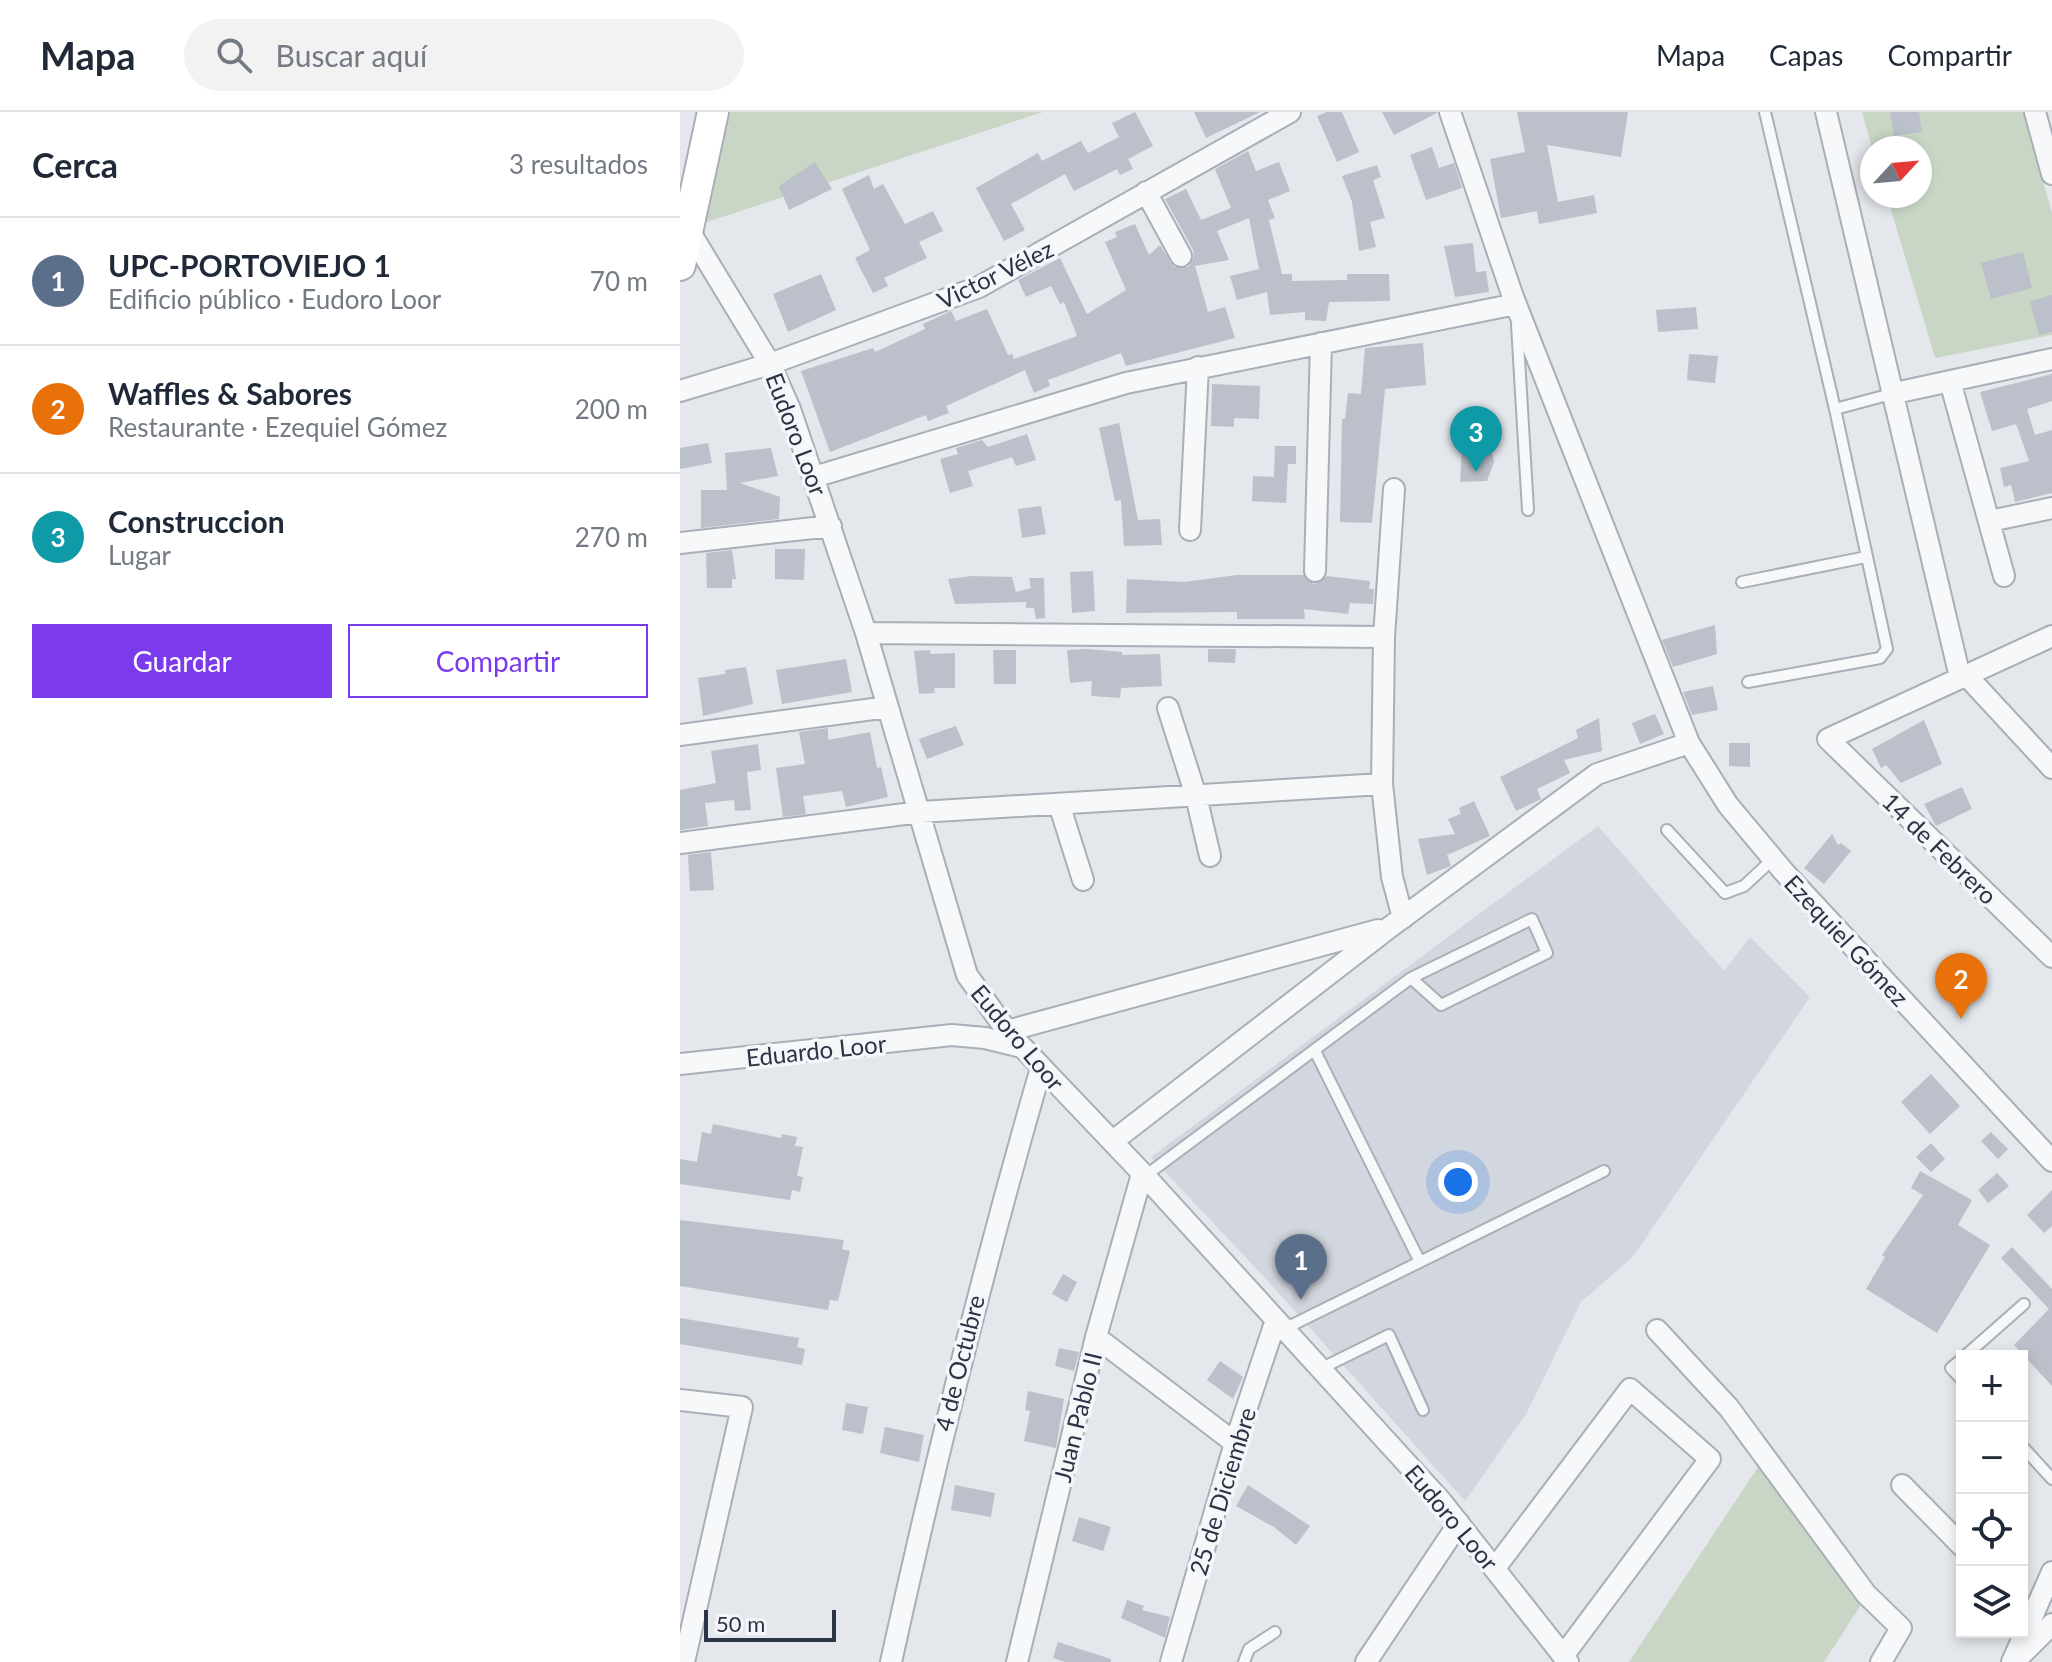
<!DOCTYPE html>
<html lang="es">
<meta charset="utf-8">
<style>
:root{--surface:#fff;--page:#f2f2f3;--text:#1f2937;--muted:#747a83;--line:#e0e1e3;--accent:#7c3aed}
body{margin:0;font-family:Lato,sans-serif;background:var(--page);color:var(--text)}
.controls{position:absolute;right:24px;bottom:24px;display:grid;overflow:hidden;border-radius:0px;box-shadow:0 4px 12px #0003}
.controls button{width:72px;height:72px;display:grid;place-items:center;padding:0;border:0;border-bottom:2px solid var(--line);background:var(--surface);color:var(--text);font:40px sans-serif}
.compass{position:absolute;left:1180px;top:24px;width:72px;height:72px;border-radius:50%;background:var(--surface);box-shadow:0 4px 12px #0003;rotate:64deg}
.scale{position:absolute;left:24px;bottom:20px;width:132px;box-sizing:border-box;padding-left:8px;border:4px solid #2b3445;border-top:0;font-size:22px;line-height:28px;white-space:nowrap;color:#2b3445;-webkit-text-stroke:6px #f4f6f9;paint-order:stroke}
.you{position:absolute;left:778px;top:1070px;width:28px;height:28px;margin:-20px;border:6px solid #fff;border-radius:50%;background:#1a73e8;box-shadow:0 0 0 12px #1a73e833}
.badge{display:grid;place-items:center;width:52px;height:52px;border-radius:50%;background:var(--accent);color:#fff;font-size:26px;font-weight:700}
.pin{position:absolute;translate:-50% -66px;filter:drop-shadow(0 2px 4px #0008)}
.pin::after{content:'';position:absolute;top:42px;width:28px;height:24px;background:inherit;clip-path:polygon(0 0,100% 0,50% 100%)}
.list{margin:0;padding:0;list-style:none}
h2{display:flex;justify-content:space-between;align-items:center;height:104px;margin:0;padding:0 32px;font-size:34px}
h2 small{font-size:26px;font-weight:400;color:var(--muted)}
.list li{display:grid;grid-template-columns:52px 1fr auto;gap:24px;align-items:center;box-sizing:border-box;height:128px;padding:0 32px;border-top:2px solid var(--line)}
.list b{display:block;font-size:30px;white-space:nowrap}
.list p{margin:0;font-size:26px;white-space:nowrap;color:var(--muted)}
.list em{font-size:26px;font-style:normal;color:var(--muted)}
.actions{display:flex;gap:16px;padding:24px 32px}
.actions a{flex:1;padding:18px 0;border:2px solid var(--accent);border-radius:0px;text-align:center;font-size:28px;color:var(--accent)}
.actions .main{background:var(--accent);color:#fff}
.icon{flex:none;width:44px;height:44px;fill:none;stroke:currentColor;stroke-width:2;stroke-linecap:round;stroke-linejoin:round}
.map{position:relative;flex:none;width:1372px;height:1550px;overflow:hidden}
header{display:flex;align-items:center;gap:48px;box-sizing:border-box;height:112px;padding:0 40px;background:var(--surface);border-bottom:2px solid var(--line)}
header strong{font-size:38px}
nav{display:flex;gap:44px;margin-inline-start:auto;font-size:28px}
.search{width:560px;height:72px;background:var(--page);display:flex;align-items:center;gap:20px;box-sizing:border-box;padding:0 28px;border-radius:44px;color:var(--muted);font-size:30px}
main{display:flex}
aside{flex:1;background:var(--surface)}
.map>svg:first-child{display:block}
.built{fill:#d2d6de}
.green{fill:#c9d6c5}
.building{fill:#bbc0ca}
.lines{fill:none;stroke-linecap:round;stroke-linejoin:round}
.service-casing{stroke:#a9aeb7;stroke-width:14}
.minor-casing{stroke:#a9aeb7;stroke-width:24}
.secondary-casing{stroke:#a9aeb7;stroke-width:34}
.service{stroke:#f7f8fa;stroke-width:10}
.minor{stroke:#f7f8fa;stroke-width:20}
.secondary{stroke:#fff;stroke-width:30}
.labels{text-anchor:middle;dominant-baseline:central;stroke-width:7;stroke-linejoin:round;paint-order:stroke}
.street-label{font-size:24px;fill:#2b3445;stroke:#f4f6f9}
</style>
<header>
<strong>Mapa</strong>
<div class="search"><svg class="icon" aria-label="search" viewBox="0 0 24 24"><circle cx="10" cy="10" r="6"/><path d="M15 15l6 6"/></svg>Buscar aquí</div>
<nav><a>Mapa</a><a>Capas</a><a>Compartir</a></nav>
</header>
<main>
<aside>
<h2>Cerca<small>3 resultados</small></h2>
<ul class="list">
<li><span class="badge" style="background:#5c6f8a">1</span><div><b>UPC-PORTOVIEJO 1</b><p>Edificio público · Eudoro Loor</p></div><em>70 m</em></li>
<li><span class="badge" style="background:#e8710a">2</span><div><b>Waffles &amp; Sabores</b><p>Restaurante · Ezequiel Gómez</p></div><em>200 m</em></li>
<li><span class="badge" style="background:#0f9aa8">3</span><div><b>Construccion</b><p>Lugar</p></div><em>270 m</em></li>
</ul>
<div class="actions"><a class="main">Guardar</a><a>Compartir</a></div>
</aside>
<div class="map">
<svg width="1372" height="1550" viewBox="0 0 1372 1550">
<rect width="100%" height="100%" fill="#e4e7ec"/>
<!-- built -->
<path class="built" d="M918,714L1044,859L1070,825L1130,885L952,1146L901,1190L846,1302L785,1389L586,1167L471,1045Z"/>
<!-- green -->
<path class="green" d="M50,0H363L24,111Z
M1182,0H1344L1372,101V223L1255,246L1207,84H1240V36H1192Z
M1080,1352L1182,1491L1144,1550H949Z"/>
<!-- building -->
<path class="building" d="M455,0L473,34L448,47L453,57L440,63L437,57L394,79L385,62L331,92L345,118L324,129L296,76L358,41L362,49L401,29L408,41L439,25L432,11Z
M514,0H580L526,26Z
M647,0H662L679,40L657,50L637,4Z
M702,0H757V1L714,23Z
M837,0H948L941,45L867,33L878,90L914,83L917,101L859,112L857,99L821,106L810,47L845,40Z
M1210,0H1239L1242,20L1214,24Z
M752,35L759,56L774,51L782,76L746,88L730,43Z
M568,39L576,59L599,50L610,79L588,88L595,106L589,108L602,162H612V169L667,168V162H709L710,189L649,190L646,209L625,208V200L590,203L587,180L557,188L550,164L579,157L569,106L537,119L549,148L515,154L528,200L545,195L555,226L446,254L441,241L368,268L370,274L354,281L345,258L266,294L269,301L248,309L246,303L150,340L121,259L193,236L195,240L245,217L243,212L271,199L276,209L307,197L328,243L332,242L334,247L397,224L384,190L380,192L371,174L346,185L338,168L380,146L407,202L446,178L425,130L437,125L435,120L455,112L469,143L480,133L494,155H508L514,145L513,138L485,87L506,77L521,108L551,96L535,57Z
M135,50L152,77L109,98L99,74Z
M697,53L701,65L693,68L705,106L690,110L696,135L679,139L672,90L662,64Z
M189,63L194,77L203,72L225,112L253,99L263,119L239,130L247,146L204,166L208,174L193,181L175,146L190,138L162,77Z
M793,131L796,160L806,159L809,180L775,185L764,134Z
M1343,140L1352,176L1311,187L1301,151Z
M141,162L156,198L108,220L93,182Z
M1372,183V220L1359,223L1350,189Z
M1016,195L1018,217L978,220L976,198Z
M743,231L746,273L705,277L692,411L660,410L662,307H665L668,281L681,282L685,236Z
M1009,242L1038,244L1035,271L1007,268Z
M1372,262V289L1347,297L1355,323L1372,318V381L1335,390L1331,373L1324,375L1320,356L1349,349L1336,312L1312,319L1300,280Z
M532,272L580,274L579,307L554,306V315L531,314Z
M439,311L458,408L480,407L482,433L444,434L441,388L435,389L419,316Z
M347,322L356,348L336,354L332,345L288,359L293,374L270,381L260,347L278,342L276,336L302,328L308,335Z
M28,331L32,351L0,357V336Z
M810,332L814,350L807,369L780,370L782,337Z
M595,334H616V352H608L606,391L572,389L573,364L594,365Z
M91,336L98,364L60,371L100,385L99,407L21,416V378H47L45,341Z
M361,394L366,422L342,426L338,397Z
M95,437H125L124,468L95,467Z
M52,438L56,467H52V476H27L26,441Z
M413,459L415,499L392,501L390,460Z
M557,463H623L634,472L647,464L690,469L689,477H694L693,492L670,491L668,502L624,497L625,507H557V500L446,501L447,467L504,470Z
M292,464L332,465L336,480L351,476L349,466H364L365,506L356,507L354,496H346V490L275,492L268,467Z
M1035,513L1037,542L993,555L982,528Z
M407,537L442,540V543L480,542L482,574L441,576L440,586L411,584L412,569L390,571L387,538Z
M528,537H556L555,551L528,550Z
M250,538L251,542L275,541V576H254L255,581L239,582L234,539Z
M313,538H336V572H314Z
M166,547L172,580L102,592L96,558Z
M66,555L73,592L23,604L18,566L45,562V558Z
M1033,574L1038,598L1012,603L1003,580Z
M975,602L984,622L960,632L952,611Z
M919,606L922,639L884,648L890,661L857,677L861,687L836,699L820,665L898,626L896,618Z
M1244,608L1262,652L1221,671L1206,653L1201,656L1192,637Z
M276,614L284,633L247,647L239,627Z
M148,616V628L190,620L197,656L201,655L208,685L166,695L162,679L123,684L126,702L103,705L96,656L125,652L119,620Z
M1049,631H1070V655L1049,654Z
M78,632L81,658L67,660L71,698L55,699L54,688L25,691L28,714L0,718V678L36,671L31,639Z
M1282,675L1292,697L1256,714L1244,692Z
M794,689L810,724L767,743L771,754L747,763L738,727L775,722L768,707L781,702L779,696Z
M1152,722L1158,733L1161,731L1171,739L1144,772L1124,756Z
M31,740L34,778L10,779L8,743Z
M1251,962L1280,994L1250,1022L1221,990Z
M33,1012L101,1026L102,1022L117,1025L115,1034L123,1035L117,1064L123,1065L120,1080L112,1078L110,1088L0,1072V1047L17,1050L22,1020L31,1022Z
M1311,1020L1328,1037L1318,1047L1301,1029Z
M1251,1031L1265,1047L1251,1060L1236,1045Z
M1240,1059L1292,1088L1278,1113L1310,1133L1257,1221L1186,1177L1205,1145L1202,1143L1243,1083L1231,1076Z
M1317,1061L1329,1074L1308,1091L1298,1078Z
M1372,1078V1114L1364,1121L1347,1103Z
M0,1108L164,1128L162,1137L170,1139L158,1189L150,1188L148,1198L0,1174Z
M1332,1135L1372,1177V1274L1334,1233L1369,1197L1321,1146Z
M383,1162L397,1170L387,1190L372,1182Z
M0,1206L119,1226L117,1235L125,1237L122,1253L0,1232Z
M379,1236L399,1240L394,1259L375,1254Z
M540,1249L563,1265L553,1287L527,1268Z
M348,1279L384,1287L376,1336L344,1329L350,1299L345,1298Z
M166,1291L188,1295L183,1322L162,1318Z
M205,1315L244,1323L239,1350L200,1341Z
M275,1373L315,1381L311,1405L271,1398Z
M568,1373L630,1414L616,1433L594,1415L556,1394Z
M399,1405L431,1415L423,1439L392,1429Z
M447,1488L464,1494L462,1498L490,1505L485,1526L441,1506Z
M378,1530L431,1547V1550H385L373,1546Z"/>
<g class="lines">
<defs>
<path id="service" d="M837,213L848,398
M1155,297L1215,281
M1062,470L1186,445
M1068,570L1200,546L1207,537L1155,297L1085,0
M987,718L1045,781L1064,774L1093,747
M635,939L740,1150
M465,1064L731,866L852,807L867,841L761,893L731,866
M604,1217L924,1059
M1285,1244L1344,1192
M1282,1247L1271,1256L1282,1268
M640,1257L709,1223L743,1298
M1342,1334L1372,1367
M564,1550L569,1537L595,1520"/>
<path id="minor" d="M770,0L833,185L1009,631L1048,693L1104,760L1372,1049
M1146,0L1280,565L1286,563L1372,656
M1355,0L1372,62
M466,80L501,144
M8,117L90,252L110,297L186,521L287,863L327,919L465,1064L761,1389L888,1550
M1270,269L1324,464
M0,279L90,252L299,175L610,0
M1215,281L1372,247
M134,365L446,271L836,192
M1310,409L1372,396
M510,418L518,255
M0,431L151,414
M635,459L641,231
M186,521L704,525
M1372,524L1148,627L1372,845
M488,596L516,684L530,744
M0,623L208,595
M695,673L702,672L704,525L714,377
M379,692L403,768
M0,731L240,700L702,672L712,765L723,806
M327,919L698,818
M0,952L272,923L305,926L341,935
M433,1029L710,815L917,662L1009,631
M977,1218L1049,1296L1186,1482L1221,1516L1201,1550
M416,1225L555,1331
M0,1288L62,1295L4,1550
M1222,1373L1282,1434
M815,1456L950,1277L1030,1347L883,1544
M1341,1543L1372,1512
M211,1550C255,1350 304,1153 361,956
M337,1550L416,1225L462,1062
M491,1550L555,1331L596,1208
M686,1550L779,1411
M1332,1550L1372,1460"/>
<path id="secondary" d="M0,153L33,0"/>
</defs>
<!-- service casing -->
<use href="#service" class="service-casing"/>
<!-- minor casing -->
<use href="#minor" class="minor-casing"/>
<!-- secondary casing -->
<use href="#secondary" class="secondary-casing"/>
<!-- service -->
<use href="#service" class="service"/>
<!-- minor -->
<use href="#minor" class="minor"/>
<!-- secondary -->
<use href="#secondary" class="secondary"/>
</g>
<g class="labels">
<!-- street labels -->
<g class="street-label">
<text transform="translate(315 162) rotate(-26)">Victor Vélez</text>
<text transform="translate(117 322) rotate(69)">Eudoro Loor</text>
<text transform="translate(1260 736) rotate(44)">14 de Febrero</text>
<text transform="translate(1167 828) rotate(47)">Ezequiel Gómez</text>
<text transform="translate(338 925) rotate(50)">Eudoro Loor</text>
<text transform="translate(136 938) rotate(-6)">Eduardo Loor</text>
<text transform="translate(279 1251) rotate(-76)">4 de Octubre</text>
<text transform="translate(397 1305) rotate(-76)">Juan Pablo II</text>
<text transform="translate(542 1379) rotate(-73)">25 de Diciembre</text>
<text transform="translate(772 1405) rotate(50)">Eudoro Loor</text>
</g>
</g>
</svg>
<div class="controls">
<button>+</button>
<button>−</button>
<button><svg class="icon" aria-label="locate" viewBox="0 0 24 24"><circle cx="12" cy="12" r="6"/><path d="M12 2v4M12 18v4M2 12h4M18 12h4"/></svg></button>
<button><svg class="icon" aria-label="layers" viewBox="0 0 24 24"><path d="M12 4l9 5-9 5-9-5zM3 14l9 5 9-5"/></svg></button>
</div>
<svg class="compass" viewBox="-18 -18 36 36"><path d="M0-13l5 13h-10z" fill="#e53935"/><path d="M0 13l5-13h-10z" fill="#747a83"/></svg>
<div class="scale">50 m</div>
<div class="you"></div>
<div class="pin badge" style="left:621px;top:1188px;background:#5c6f8a">1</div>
<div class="pin badge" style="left:1281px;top:907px;background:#e8710a">2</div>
<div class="pin badge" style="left:796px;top:360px;background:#0f9aa8">3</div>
</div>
</main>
